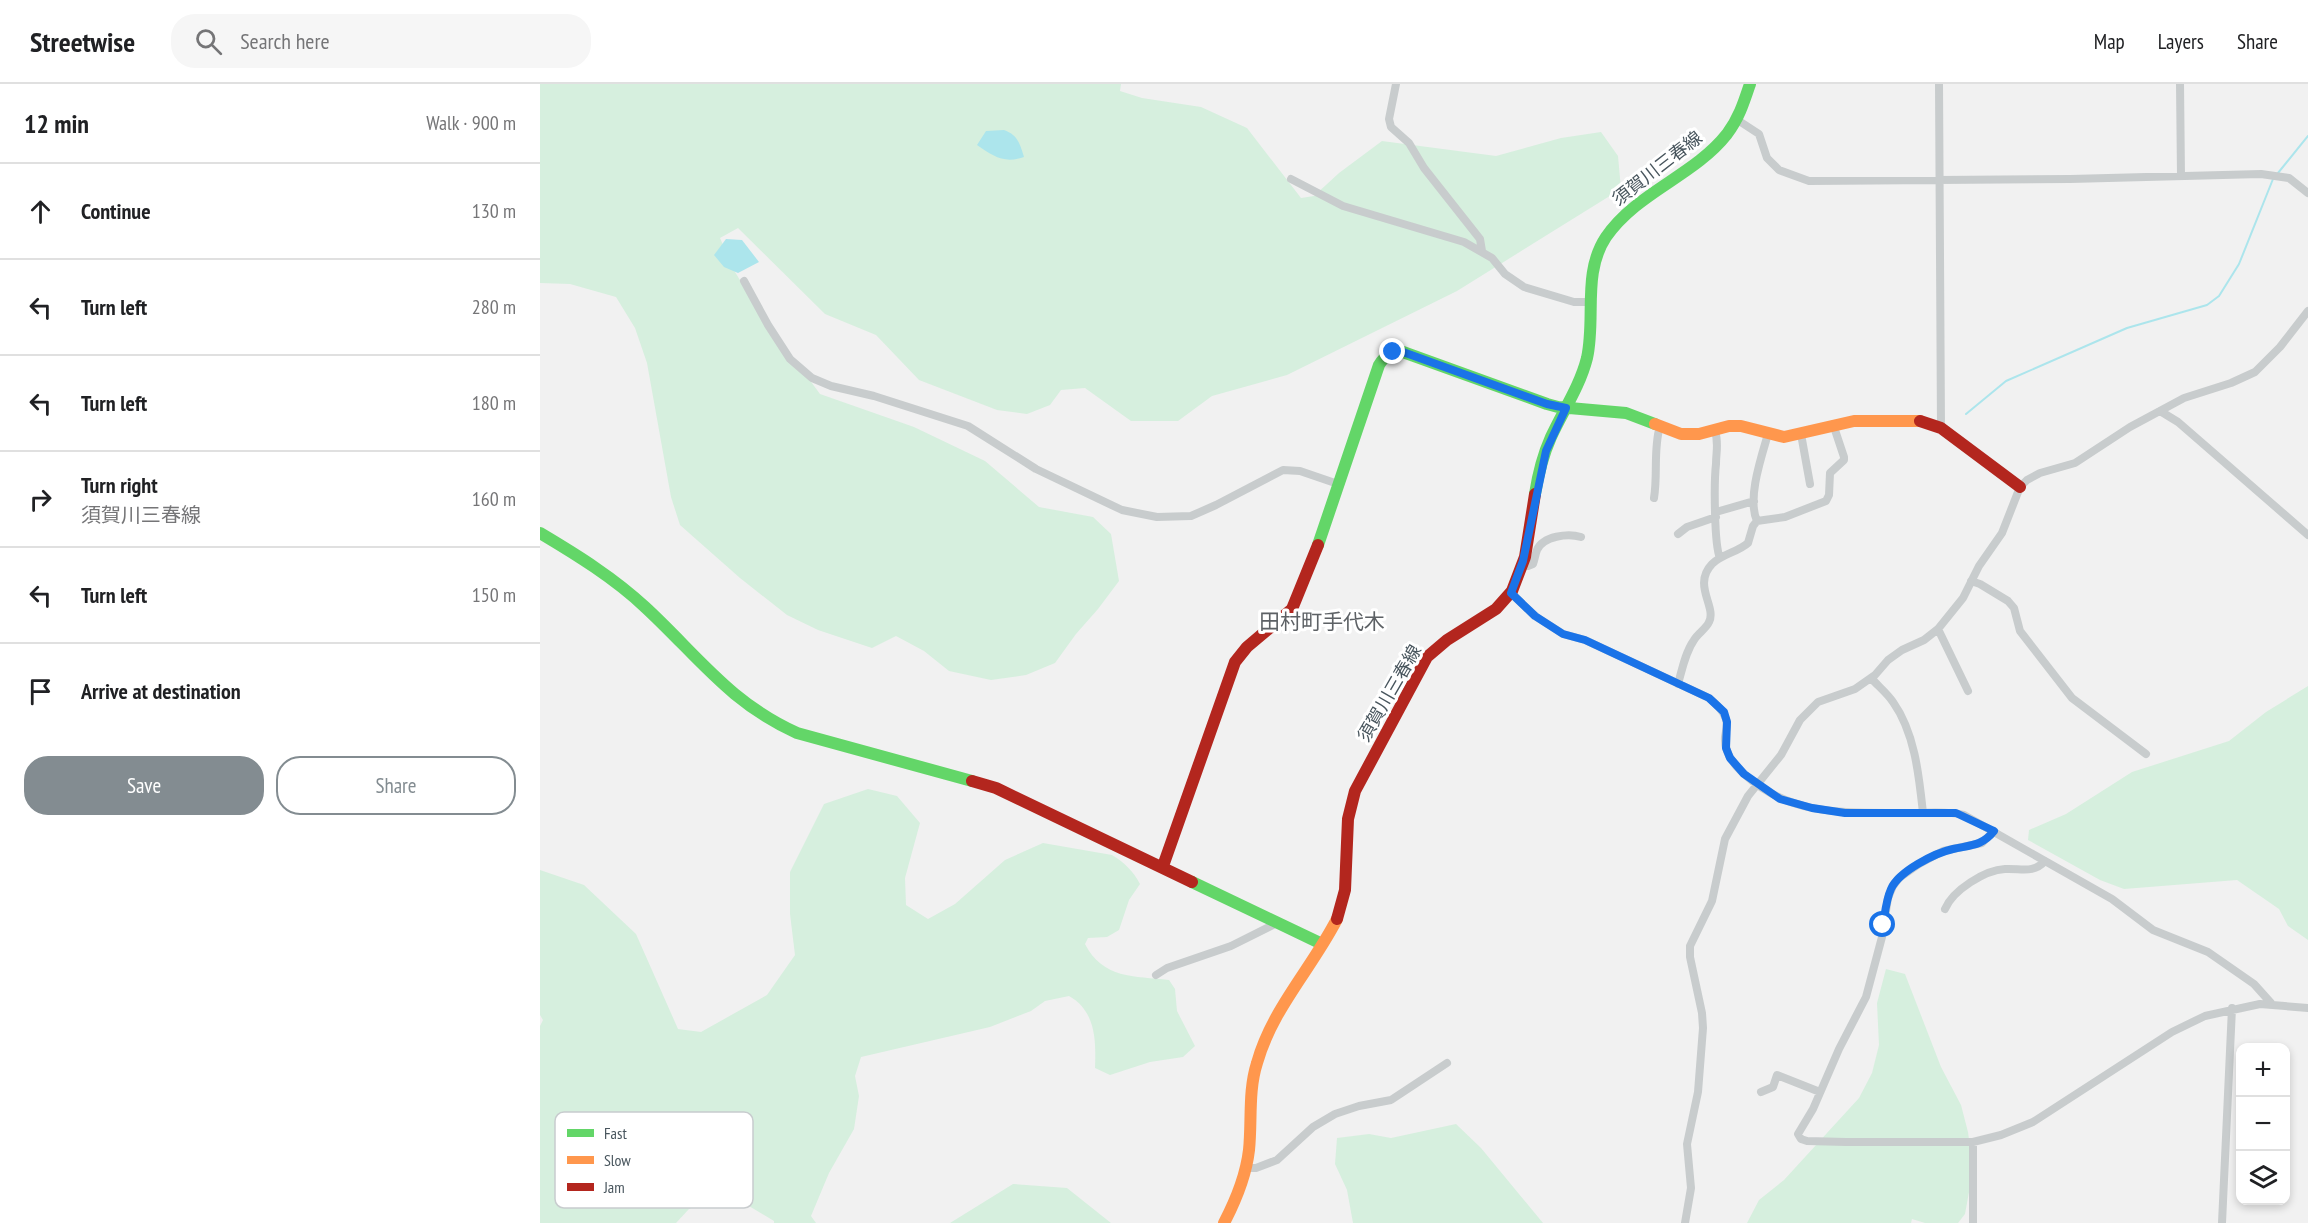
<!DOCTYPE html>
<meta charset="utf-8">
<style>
:root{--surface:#fff;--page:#f6f6f6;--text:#202124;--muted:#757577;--line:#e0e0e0;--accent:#838c91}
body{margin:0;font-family:"PT Sans Narrow","Noto Sans JP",sans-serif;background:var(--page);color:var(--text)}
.controls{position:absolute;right:18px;bottom:18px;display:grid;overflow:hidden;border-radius:12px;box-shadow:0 3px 9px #0003}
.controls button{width:54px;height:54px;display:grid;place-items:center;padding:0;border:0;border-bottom:2px solid var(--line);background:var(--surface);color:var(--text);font:30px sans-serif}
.stop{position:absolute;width:18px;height:18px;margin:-14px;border:4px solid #1a73e8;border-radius:50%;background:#fff}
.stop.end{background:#1a73e8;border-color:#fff;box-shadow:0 2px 6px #0008}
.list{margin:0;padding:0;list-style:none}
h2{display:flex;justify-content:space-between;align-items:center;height:78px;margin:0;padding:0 24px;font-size:26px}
h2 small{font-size:20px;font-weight:400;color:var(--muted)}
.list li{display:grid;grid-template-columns:39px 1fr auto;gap:18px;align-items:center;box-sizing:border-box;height:96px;padding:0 24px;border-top:2px solid var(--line)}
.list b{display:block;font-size:22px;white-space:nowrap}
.list p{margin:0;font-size:20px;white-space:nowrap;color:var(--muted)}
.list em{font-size:20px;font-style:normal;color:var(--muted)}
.actions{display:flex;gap:12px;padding:18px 24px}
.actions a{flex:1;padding:14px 0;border:2px solid var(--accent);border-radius:24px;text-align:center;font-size:21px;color:var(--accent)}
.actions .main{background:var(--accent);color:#fff}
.icon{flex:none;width:33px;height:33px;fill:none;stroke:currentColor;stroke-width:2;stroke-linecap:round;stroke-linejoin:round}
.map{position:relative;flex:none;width:1768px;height:1139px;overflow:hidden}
header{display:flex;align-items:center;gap:36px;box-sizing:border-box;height:84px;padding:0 30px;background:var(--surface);border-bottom:2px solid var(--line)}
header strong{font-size:28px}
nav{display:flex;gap:33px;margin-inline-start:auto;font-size:21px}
.search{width:420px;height:54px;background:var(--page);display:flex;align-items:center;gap:15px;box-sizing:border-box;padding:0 21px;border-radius:24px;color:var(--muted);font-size:22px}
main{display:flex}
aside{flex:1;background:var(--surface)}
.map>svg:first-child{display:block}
.green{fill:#d6efde}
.water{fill:#ace5ec}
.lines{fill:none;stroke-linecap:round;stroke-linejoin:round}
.stream{stroke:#ace5ec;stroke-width:2}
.street{stroke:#c8cccd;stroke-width:8}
.fast{stroke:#63d668;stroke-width:12}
.slow{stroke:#ff974d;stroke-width:12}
.jam{stroke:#b3261e;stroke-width:12}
.route{stroke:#1a73e8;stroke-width:8}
.labels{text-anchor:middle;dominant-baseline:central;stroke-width:6;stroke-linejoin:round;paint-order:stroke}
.street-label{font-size:18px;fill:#48555d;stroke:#fff}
.quarter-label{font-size:21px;fill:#5d6165;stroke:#fff}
.key{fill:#fff;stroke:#c8ccce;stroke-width:1.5}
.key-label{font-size:16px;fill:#48555d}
</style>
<header>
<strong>Streetwise</strong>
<div class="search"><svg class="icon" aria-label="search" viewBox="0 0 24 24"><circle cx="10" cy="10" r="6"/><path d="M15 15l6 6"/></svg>Search here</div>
<nav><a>Map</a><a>Layers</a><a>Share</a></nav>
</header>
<main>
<aside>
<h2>12 min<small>Walk · 900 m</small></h2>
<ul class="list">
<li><svg class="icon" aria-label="ahead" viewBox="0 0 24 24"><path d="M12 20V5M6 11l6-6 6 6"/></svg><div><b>Continue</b></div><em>130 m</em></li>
<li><svg class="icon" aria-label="left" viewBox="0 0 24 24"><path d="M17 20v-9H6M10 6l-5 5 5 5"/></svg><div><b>Turn left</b></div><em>280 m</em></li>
<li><svg class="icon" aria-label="left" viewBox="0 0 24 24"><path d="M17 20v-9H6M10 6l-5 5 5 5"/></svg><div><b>Turn left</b></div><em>180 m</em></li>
<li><svg class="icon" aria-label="right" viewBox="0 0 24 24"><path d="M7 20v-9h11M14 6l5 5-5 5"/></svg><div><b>Turn right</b><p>須賀川三春線</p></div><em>160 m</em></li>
<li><svg class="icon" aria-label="left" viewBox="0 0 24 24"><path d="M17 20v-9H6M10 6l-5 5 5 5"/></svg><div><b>Turn left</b></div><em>150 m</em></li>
<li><svg class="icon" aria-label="arrive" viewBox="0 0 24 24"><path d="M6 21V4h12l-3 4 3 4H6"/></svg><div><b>Arrive at destination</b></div></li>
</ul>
<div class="actions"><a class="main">Save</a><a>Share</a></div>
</aside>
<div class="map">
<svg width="1768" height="1139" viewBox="0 0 1768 1139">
<rect width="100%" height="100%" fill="#f1f1f1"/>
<!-- green -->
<path class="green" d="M0,0H581L580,7L602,14L661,23L707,44L761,114L774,112L799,89L842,57L956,72L1021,54L1061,48L1078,72L1081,105L917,207L747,291L672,312L638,337H591L545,304L521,306L510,321L487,330L457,326L379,296L336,251L285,230L198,144L180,154L195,188L221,230L280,310L374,343L445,377L499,423L553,433L571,450L579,497L558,525L536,550L515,579L486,591L451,596L409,587L384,567L356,552L332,564L278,546L247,531L200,494L140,441L131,413L107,279L95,244L76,213L30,200L0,199Z
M1768,602V856L1748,842L1739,825L1697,796L1584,805L1560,796L1488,756L1489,746L1526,730L1592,688L1689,657L1726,628Z
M328,705L357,712L380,739L365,794L366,821L388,835L415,820L465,776L503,759L572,771C585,779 593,787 600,800L589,816L579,846L567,853L548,854L545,860C563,895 594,892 629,896L635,905L637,927L655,962L643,973L610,978L570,991L555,984C556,957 556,927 529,912L505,917L491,927L450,943L321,973L315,992L319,1012L314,1045L289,1089L271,1132L276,1139H234V1137L187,1109L149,1125L136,1139H0V942L3,936L0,931V786L44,801L96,850L138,945L161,948L227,911L255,871L250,830V788L284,720Z
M1346,885L1365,890L1401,983L1421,1021L1428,1048L1433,1086L1425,1130L1418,1139H1385L1372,1135L1371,1139H1207L1219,1116L1244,1096L1319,1014L1332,989L1339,961L1337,919Z
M916,1040L941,1064L1003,1139H813L807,1106L795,1080L797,1054L829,1050L851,1054Z
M473,1100L527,1104L571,1139H410Z"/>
<!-- water -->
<path class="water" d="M464,46C478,51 480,60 484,73C464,80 453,72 437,61L446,47Z
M186,155L202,156L219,178L198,189L184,183L174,171Z"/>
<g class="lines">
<!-- stream -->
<path class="stream" d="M1738,89L1768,52
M1426,330L1466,297L1587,244L1667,221L1679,212L1699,180L1733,95"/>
<!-- street -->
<path class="street" d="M856,0L849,35L851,43L869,59L884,84L940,155L942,167
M1399,0L1401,344
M1640,0L1641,92
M1196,35L1219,50L1227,74L1239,86L1269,97L1530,95L1721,90L1749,94L1768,109
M751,95L803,122L924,158L952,174L965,190L984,203L1034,218H1049
M204,197L228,241L250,275L272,294L291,302L334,312L428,342L496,385L582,426L617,433L651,432L676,421L743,386L760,387L798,400
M1620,327L1638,338L1768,451
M1175,347C1179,359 1176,368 1176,380C1174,397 1174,461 1180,474
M1261,350L1270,400
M1114,414C1118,390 1113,365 1120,342
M1176,428L1214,417
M1217,437C1207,415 1221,374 1228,350
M1138,450L1147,443L1176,433
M983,477L988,482L993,480C995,475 995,471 997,466C1003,452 1028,449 1041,453
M1431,497L1440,500L1468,517L1474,524L1480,547L1532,614L1606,670
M971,509L995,532L1023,550L1045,556L1169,614C1176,620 1183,626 1186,635C1188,641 1186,647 1185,653C1184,667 1193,680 1203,689C1252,735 1311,728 1373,729C1390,729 1407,727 1424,731L1572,815L1613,846L1668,868L1714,900L1731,919
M1398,545L1428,607
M1331,594C1338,602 1347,609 1353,618C1375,649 1379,692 1383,729
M1138,600C1142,586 1145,569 1154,556C1158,549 1166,545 1169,538C1177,523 1152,501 1172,480C1182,470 1198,468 1208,459L1213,442L1217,437L1245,433L1286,417L1289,411L1290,389L1304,376V373L1293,340
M1454,747L1442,759L1403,767L1379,780L1359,794L1353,802L1348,814L1342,853L1326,913L1299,965L1273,1025L1258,1050L1261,1055L1267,1057L1306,1058H1433L1461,1051L1493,1038L1632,948L1665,932L1720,920L1768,924
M1405,825C1413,806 1445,786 1465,785C1481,784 1493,790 1505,777
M616,891L627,884L691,862L737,839
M1221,1008L1233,1003L1237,991L1280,1008
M705,1084H716L737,1076L773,1043L795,1030L819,1022L851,1016L907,979
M1145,1139L1151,1104L1147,1060L1158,1008L1163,944L1162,929L1150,873V862L1172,817L1185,755L1208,712L1241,671L1260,636L1278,618L1315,605L1335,591L1348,576L1362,566L1384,556L1398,545L1423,514L1439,482L1462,449L1480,403L1487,396L1500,389L1535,379L1590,343L1644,314L1691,299L1715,288L1740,263L1768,227
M1433,1139V1058
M1682,1139L1692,924"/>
<!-- fast -->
<path class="fast" d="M995,410C998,391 1003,371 1011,353C1023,327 1040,302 1047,274C1056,234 1042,189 1066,153C1097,108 1154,92 1187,50C1199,34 1204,18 1210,0
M0,449C37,471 74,494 105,523C157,571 190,619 257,649L432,697
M778,461L839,281C845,271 852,268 863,268L1007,320L1018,323L1086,329L1115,340
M652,798L782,860"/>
<!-- slow -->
<path class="slow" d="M1115,340L1141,350H1159L1189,342H1201L1244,353L1314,337H1380
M684,1139C696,1116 706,1092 709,1066C712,1037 708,1007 717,979C732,925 772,884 797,835"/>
<!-- jam -->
<path class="jam" d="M1380,337L1401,344L1480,403
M432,697L456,704L652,798
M623,782L695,578L707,563L752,525L778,461
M797,835L805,806L808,735L815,707L887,573L907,556L956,525L972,507L985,473L995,410"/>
</g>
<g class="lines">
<!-- route -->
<path class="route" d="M853,268H863L1007,320L1026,324L1006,367L983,477L971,509L995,532L1023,550L1045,556L1169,614L1184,628L1187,638L1186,664L1190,674L1204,690L1240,715L1272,724L1305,729H1416L1454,747C1442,762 1431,761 1413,765C1395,769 1359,787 1351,805C1346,816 1345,829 1343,841"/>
</g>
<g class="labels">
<!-- street labels -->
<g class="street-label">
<text transform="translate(1117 84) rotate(-38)">須賀川三春線</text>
<text transform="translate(849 609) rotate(-60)">須賀川三春線</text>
</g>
<!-- quarter labels -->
<g class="quarter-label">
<text x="782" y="537">田村町手代木</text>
</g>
</g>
<!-- legend -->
<rect x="15" y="1028" width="198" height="96" rx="9" class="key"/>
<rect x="27" y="1045" width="27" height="8" fill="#63d668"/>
<rect x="27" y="1072" width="27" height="8" fill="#ff974d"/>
<rect x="27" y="1099" width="27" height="8" fill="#b3261e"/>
<g class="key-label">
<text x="64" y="1055">Fast</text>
<text x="64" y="1082">Slow</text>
<text x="64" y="1109">Jam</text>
</g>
</svg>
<div class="controls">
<button>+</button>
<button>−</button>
<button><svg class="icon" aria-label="layers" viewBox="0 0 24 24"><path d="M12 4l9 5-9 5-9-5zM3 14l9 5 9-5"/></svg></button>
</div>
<div class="stop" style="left:1343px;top:841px"></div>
<div class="stop end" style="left:853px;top:268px"></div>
</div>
</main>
